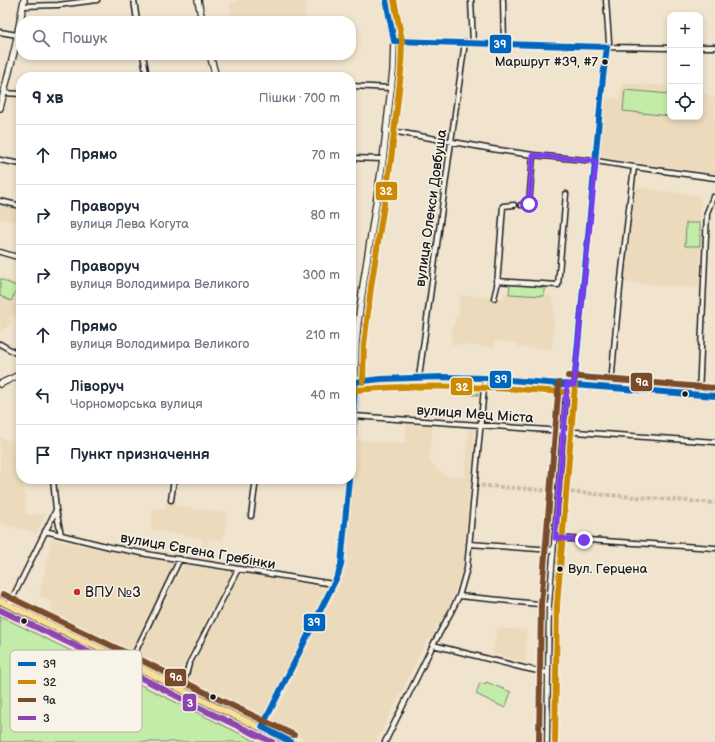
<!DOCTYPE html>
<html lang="uk">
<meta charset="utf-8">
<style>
:root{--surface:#fff;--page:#f2f2f3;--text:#1f2937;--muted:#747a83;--line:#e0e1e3}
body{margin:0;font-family:"Balsamiq Sans",sans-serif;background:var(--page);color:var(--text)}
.controls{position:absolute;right:12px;top:12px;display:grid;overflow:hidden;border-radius:8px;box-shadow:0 2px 6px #0003}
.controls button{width:36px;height:36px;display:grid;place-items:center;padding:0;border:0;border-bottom:1px solid var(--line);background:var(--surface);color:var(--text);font:20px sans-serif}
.stop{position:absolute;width:12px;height:12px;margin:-9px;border:3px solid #7c3aed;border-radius:50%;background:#fff}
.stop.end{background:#7c3aed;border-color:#fff;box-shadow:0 1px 4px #0008}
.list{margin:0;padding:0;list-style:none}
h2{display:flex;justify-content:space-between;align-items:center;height:52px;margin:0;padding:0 16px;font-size:17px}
h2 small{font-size:13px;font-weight:400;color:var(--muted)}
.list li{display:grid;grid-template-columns:26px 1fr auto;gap:12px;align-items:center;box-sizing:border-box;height:60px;padding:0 16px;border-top:1px solid var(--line)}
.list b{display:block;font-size:15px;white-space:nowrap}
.list p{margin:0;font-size:13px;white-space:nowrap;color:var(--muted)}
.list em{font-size:13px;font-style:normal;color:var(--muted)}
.icon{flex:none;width:22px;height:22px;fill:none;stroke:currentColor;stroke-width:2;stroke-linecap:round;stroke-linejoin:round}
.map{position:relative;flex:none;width:715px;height:742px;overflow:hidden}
.search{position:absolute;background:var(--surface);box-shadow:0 2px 6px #0003;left:16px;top:16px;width:340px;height:44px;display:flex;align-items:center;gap:10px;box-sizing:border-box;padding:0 14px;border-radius:16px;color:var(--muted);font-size:15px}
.panel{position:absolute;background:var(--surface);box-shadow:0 2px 6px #0003;left:16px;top:72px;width:340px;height:412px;border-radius:16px}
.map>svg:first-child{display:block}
.built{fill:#ebdabc}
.green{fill:#c2eca8;stroke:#6f8462}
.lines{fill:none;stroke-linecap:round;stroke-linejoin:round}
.street-tunnel{stroke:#c6bcaa;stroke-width:4;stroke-dasharray:4 2;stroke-linecap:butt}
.street-casing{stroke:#1c1c1c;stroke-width:7}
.secondary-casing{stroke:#1c1c1c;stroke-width:8}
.primary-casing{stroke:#1c1c1c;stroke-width:9}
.street{stroke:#f7f3e8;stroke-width:4}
.secondary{stroke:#f7f3e8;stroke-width:5.5}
.primary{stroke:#fbdf96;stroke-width:6}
.bus-1-casing{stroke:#f7f3e8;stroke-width:9}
.bus-2-casing{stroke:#f7f3e8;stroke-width:9}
.bus-3-casing{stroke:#f7f3e8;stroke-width:9}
.bus-4-casing{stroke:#f7f3e8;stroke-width:9}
.bus-1{stroke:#0065bd;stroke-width:6}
.bus-2{stroke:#cb8a06;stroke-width:6}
.bus-3{stroke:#7a4b2a;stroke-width:6}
.bus-4{stroke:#8e44ad;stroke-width:6}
.route{stroke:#7c3aed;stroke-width:5}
.bus-dot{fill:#1c1c1c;stroke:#f7f3e8;stroke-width:1.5}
.poi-dot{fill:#c8321e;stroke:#f7f3e8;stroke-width:1.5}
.labels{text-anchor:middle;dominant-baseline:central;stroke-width:3;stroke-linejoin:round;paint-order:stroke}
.bus-label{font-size:13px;fill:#1c1c1c;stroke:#f7f3e8;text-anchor:end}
.street-label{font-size:14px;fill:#1c1c1c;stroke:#f7f3e8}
.poi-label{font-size:14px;fill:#1c1c1c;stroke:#f7f3e8;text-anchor:start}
.key{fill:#f7f3e8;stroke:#b5b2ab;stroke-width:1}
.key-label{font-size:11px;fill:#1c1c1c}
.line-badge{stroke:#f7f3e8;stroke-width:1.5}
.badge-label{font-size:11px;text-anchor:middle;font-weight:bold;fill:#fff}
</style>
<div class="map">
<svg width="715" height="742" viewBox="0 0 715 742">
<rect width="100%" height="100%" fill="#f0e4ce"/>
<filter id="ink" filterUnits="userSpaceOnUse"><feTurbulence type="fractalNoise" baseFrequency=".025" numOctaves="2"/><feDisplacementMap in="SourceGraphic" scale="8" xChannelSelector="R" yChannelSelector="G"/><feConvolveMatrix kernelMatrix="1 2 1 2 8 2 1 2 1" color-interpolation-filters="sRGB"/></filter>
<g filter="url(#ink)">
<!-- built -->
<path class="built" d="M238,0H306L304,21H224L231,19L230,2H237Z
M622,83L670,86V117H700V90L715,99V173L599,157L606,98L620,99Z
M636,187L701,196L699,288L623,282Z
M0,206L21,210L19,222L0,218Z
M0,276L21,286V307L15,317L10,315L8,318L12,321L2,332L0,331L1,328L0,327Z
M504,293L553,297L554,323L552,347L550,349L518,347L517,343L495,341L494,347L451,344L453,325H454L455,321H454L455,316H459L460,295L504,298Z
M407,424L433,426L429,460L439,471L444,474V476L465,477L469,428L475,429L463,565L459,579L449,605L440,625L438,624L431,639L428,638L376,742H310L272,723V720L298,668L305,649L307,650L309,645L308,644L310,640L311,641L315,629H317L340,585L347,565L352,491L357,440L405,444Z
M0,437L8,440L9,439L14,444L13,447L21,460V479H23L26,505H25L26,515L46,514L36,533L0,523Z
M167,499L176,501V506L228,513L223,540L209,538L205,556L200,555L203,540L202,538L150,529L152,518H151L153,507L165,510Z
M52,539L96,549L174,563L130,652H124L122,651L121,648L82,629L60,616H55L49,614L53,602L43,597L39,596Z
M184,564L230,572V576L213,610L211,609L178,676L137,657Z
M240,571L269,578L326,588L264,716L206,687L204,689L186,680Z
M497,628L527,630L525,662L492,654Z"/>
<!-- green -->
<path class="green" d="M625,90L670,94V116L623,111Z
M686,223H700V246H685Z
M0,279L18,287L11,301L0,296Z
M510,284L544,287V296L509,294Z
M458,382L477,384L478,387V395L457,394Z
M0,616L257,742H0Z
M486,682L511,692L505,708L476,694L480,683L485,684Z"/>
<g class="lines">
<!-- street-tunnel -->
<path class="street-tunnel" d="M475,485L715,503"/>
<defs>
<path id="street" d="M134,0L137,21
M471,0L473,43
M503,0L504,44
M23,6L58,5L97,0
M0,32L17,35
M394,41L607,47L670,48
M700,47H715
M143,55L147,77
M351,86L392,88
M4,93L21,94
M386,130L492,149L533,155L596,161L634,167L715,178
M351,158L383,159
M0,160L21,164
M0,201L21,206
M521,205L529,204L533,155
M0,252L21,258
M496,281L558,285L566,194
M494,298L497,286L503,206L514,205
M0,344L21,356
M419,377L451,142L465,42
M574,385L603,77L607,47L609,42L606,0
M611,387C616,314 625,241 634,167
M699,395L707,213L713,197H715
M354,416L715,442
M53,479L56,510L61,535
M171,500L174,479
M251,516L256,479
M45,531L110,547L152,555L333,584
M555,538L715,548
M469,544L553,550
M459,596L549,605
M9,605L56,510
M433,645L524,668L548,673
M130,663L180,559
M181,689L184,682L189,664L238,569
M385,742L433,645L451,612L459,596L467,568L485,378
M547,742L549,605L567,384"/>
<path id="secondary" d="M198,0L202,21
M210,55L216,77
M0,108L15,48L24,0
M0,384L21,374
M351,384L355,382L369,380L443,377L485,378L715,396
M351,451L354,416L356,344L358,323L363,286L383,159L393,71L394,41L386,0
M262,727L338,575L341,565L342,556L349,479"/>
<path id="primary" d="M0,601L130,663L210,704L291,742"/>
</defs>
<!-- street casing -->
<use href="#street" class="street-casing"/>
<!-- secondary casing -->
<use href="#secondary" class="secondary-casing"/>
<!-- primary casing -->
<use href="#primary" class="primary-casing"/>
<!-- street -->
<use href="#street" class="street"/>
<!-- secondary -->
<use href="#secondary" class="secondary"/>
<!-- primary -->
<use href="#primary" class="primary"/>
<defs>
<path id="bus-1" d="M386,0L394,41
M394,41L607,47
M574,385L603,77L607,47
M351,451L355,382L381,379L443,377L485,378L715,396
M291,742L262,727L338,575L341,565L349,479"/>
<path id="bus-2" d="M363,382L364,345L371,287L391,160L401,72L402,40L394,0
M356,390C427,383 495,388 567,392
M555,742L557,605L575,385"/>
<path id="bus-3" d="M568,376L715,388
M3,594L133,656L214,697L294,735
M539,742L541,604L559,383"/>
<path id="bus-4" d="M0,610L126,670L206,711L272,742"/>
</defs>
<!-- bus-1 casing -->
<use href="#bus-1" class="bus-1-casing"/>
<!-- bus-2 casing -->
<use href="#bus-2" class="bus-2-casing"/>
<!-- bus-3 casing -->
<use href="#bus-3" class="bus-3-casing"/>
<!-- bus-4 casing -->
<use href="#bus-4" class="bus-4-casing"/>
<!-- bus-1 -->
<use href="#bus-1" class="bus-1"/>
<!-- bus-2 -->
<use href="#bus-2" class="bus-2"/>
<!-- bus-3 -->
<use href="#bus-3" class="bus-3"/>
<!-- bus-4 -->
<use href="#bus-4" class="bus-4"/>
</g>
</g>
<g class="lines" filter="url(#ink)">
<!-- route -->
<path class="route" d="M529,204L533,155L596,161L574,385L567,384L555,538L584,540"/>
</g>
<!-- markers -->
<g class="bus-dot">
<circle cx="605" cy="62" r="3.5"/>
<circle cx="685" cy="394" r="3.5"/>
<circle cx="560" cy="569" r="3.5"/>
<circle cx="24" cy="621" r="3.5"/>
<circle cx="213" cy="697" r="3.5"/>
</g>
<circle class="poi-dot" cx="77" cy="592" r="4"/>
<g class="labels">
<!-- bus labels -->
<g class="bus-label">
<text x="598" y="62">Маршрут #39, #7</text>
<text x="568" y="569" text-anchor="start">Вул. Герцена</text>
</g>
<!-- street labels -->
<g class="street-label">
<text transform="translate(431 208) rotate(-82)">вулиця Олекси Довбуша</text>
<text transform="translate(475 414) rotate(4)">вулиця Мец Міста</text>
<text transform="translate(198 551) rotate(10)">вулиця Євгена Гребінки</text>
</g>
<!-- poi labels -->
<g class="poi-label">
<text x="85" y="592">ВПУ №3</text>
</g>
</g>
<!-- legend -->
<rect x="10" y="650" width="132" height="82" rx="6" class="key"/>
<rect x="18" y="662" width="18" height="4" fill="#0065bd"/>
<rect x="18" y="680" width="18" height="4" fill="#cb8a06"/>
<rect x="18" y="698" width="18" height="4" fill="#7a4b2a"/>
<rect x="18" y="716" width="18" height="4" fill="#8e44ad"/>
<g class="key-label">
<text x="43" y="668">39</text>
<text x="43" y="686">32</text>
<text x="43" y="704">9а</text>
<text x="43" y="722">3</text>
</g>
<g class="line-badge">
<rect x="489" y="34" width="23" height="20" rx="4" fill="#0065bd"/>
<rect x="375" y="181" width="23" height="20" rx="4" fill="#cb8a06"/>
<rect x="489" y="370" width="23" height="19" rx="4" fill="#0065bd"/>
<rect x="630" y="372" width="23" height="20" rx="4" fill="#7a4b2a"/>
<rect x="450" y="377" width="23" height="19" rx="4" fill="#cb8a06"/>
<rect x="303" y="613" width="23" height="19" rx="4" fill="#0065bd"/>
<rect x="164" y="668" width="23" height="19" rx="4" fill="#7a4b2a"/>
<rect x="182" y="693" width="15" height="19" rx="4" fill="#8e44ad"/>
</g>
<g class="badge-label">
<text x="500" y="48">39</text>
<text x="386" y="195">32</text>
<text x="501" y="383">39</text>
<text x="642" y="386">9а</text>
<text x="462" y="391">32</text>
<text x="314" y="626">39</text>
<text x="176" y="681">9а</text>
<text x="190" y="707">3</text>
</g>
</svg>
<div class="controls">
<button>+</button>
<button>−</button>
<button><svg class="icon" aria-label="locate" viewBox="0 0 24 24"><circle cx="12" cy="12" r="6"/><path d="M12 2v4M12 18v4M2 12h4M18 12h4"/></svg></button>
</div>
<div class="stop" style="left:529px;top:204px"></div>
<div class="stop end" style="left:584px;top:540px"></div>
<div class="search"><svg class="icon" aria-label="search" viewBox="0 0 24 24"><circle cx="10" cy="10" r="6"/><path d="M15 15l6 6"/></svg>Пошук</div>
<section class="panel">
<h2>9 хв<small>Пішки · 700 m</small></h2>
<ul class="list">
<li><svg class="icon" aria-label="ahead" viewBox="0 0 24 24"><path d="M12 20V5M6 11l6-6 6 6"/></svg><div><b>Прямо</b></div><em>70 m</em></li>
<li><svg class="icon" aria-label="right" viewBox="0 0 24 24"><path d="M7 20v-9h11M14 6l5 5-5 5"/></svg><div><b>Праворуч</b><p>вулиця Лева Когута</p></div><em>80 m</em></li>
<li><svg class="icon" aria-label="right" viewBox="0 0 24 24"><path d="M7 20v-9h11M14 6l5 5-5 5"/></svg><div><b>Праворуч</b><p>вулиця Володимира Великого</p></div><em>300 m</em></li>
<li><svg class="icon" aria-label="ahead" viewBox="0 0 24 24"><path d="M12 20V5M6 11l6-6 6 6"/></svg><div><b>Прямо</b><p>вулиця Володимира Великого</p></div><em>210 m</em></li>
<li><svg class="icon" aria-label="left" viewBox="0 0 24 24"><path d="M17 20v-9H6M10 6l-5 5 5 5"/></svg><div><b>Ліворуч</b><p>Чорноморська вулиця</p></div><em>40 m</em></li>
<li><svg class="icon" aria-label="arrive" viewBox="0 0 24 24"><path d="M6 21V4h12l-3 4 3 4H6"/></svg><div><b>Пункт призначення</b></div></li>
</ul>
</section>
</div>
